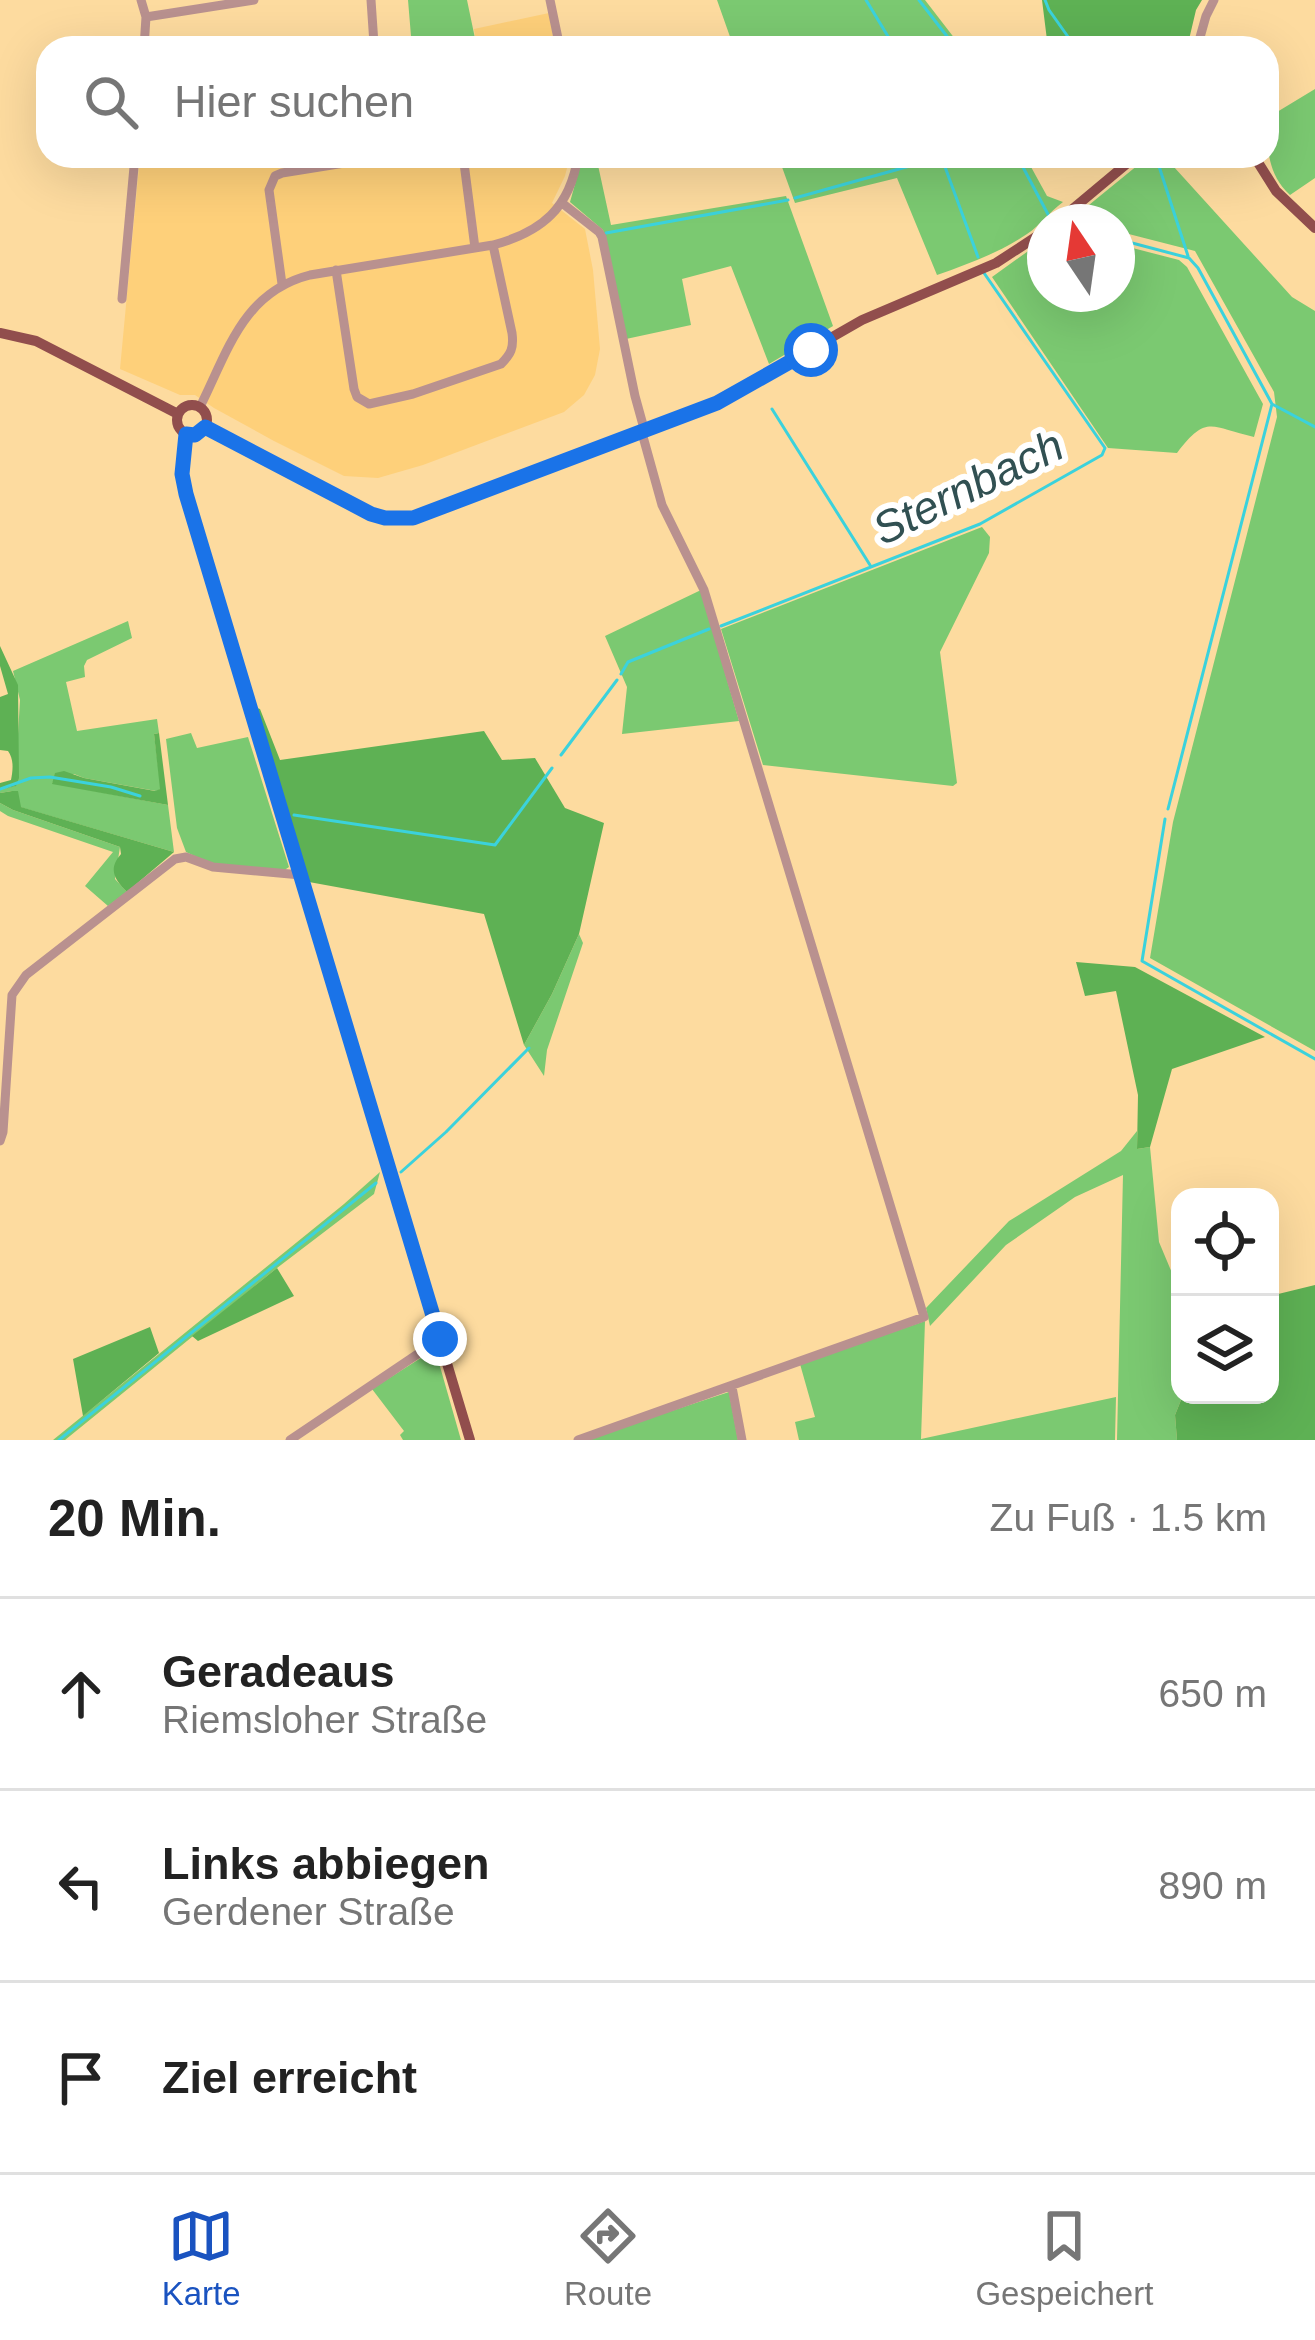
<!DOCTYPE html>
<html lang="de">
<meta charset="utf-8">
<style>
:root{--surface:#fff;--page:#f2f2f2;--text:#222;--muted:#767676;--line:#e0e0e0;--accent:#1a53c0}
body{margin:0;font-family:Arial,sans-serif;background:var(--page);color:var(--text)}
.controls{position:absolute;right:36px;bottom:36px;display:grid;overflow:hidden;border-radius:24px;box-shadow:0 12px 48px #0002}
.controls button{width:108px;height:108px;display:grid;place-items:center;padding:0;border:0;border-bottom:3px solid var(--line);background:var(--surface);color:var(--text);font:60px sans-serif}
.compass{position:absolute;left:1027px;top:204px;width:108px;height:108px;border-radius:50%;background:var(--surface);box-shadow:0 12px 48px #0002;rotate:347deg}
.stop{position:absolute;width:36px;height:36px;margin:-27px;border:9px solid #1a73e8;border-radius:50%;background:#fff}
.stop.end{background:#1a73e8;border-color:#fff;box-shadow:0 3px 12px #0008}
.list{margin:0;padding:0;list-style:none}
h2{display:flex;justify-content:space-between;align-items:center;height:156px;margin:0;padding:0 48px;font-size:51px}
h2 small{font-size:39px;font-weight:400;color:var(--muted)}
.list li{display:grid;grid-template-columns:78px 1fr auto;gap:36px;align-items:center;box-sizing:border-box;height:192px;padding:0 48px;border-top:3px solid var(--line)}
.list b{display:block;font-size:45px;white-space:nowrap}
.list p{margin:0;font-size:39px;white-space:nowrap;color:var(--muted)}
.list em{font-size:39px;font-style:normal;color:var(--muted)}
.icon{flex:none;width:66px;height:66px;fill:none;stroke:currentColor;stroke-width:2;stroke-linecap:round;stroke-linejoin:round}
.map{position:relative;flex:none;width:1315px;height:1440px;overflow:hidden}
.search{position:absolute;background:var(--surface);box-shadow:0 12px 48px #0002;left:36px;right:36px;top:36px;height:132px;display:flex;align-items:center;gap:30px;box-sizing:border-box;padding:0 42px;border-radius:36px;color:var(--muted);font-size:45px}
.sheet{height:732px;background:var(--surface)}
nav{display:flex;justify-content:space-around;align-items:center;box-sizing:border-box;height:168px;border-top:3px solid var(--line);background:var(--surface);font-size:33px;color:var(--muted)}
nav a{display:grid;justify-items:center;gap:6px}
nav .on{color:var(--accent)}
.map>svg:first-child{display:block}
.built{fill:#fed07a}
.green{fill:#7bc971}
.forest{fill:#5eb154}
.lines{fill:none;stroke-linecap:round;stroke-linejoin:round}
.stream{stroke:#3bd2dc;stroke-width:3}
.minor{stroke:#b9918f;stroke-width:9}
.major{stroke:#914e4d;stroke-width:10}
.route{stroke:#1a73e8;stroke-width:15}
.labels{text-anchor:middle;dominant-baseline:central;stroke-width:12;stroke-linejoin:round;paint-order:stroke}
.water-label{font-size:45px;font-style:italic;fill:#315052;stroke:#fff}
</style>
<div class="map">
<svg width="1315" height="1440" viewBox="0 0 1315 1440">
<rect width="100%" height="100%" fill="#fddb9f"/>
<!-- built -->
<path class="built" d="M549,13L555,48H477L474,29Z
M140,156H570L565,176L552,203L585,229L593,270L600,349L595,375L584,395L564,412L423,465L378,478L344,476L274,441L214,408L195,395H180L120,369Z"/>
<!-- green -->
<path class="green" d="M408,0H467L477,48H412Z
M717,0H925L962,48H734Z
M1315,89V178L1290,195C1267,174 1267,147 1267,118Z
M583,156H596L611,225L786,196L833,326L769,364L731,266L682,279L691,325L626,339L603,230L570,202Z
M778,156H1025L1047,196L1063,202C1049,212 1041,225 1027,234C999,253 968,264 937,275L897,178L795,203Z
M1149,156H1164L1292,297L1315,311V1051L1150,958L1173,822L1277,417L1274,392L1195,251L1117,231V222H1086L1073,218Z
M1045,239V294H1117V244L1179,260L1187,267L1263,404L1254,437C1210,427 1207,414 1177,453L1108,448L992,277Z
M982,527L990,537L989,553L940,652L957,783L953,786L763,765L721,629Z
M701,590L739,721L622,734L627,687L605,636Z
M128,621L132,638L87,660L84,666L85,677L66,682L77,731L157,719L159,733L154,734L161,789L156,791L84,778L74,774L52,783L168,805L174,852L20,807L12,791L0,793V790L15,786L20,700L13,671Z
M191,733L197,748L248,737L289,867L283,871L212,864L186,852L177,828L166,739Z
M0,803L13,810L120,847L115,879L127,892L108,906L85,886L113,852L8,816L0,811Z
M579,934L583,943L547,1050L544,1076L524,1045L552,994Z
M1137,1131V1149L1150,1147L1159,1242L1180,1292V1395H1183L1175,1415L1177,1440H1117L1123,1175L1075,1197L1006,1245L930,1326L926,1308L1009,1221L1121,1151Z
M380,1172L374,1194L277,1268L65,1440H53L344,1204Z
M925,1321L921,1439L1116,1397L1115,1440H799L795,1422L815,1417L800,1364Z
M435,1349L461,1440H403L400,1435L404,1431L372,1389Z
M729,1392L738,1440H583Z"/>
<!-- forest -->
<path class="forest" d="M1042,0H1202L1196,10L1187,48H1048Z
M0,646L18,685L19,778L16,786L0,790V783L11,780C13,770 14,759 8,751L0,750V697L8,694L0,666Z
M254,707L260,709L280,760L484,731L502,760L535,758L565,808L604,823L579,934L552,994L524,1045L484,914L309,882Z
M159,733L168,805L52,784L55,773L64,771L84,778L155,791L160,789L154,734Z
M12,791H18L21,807L174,852L127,892C114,879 108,869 121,854L120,847L13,810L0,803V793Z
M1076,962L1135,967L1265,1037L1172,1069L1150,1147L1137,1149L1138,1095L1116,991L1085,996Z
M277,1268L294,1296L198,1341L192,1336Z
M1315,1285V1440H1177L1175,1415L1183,1395H1270V1296Z
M150,1327L159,1353L83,1416L73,1359Z"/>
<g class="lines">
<!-- stream -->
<path class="stream" d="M866,0L895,48
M919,0L956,48
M1045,0L1049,10L1076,48
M941,156L978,257
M1017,156L1051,220
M1156,157L1188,256
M795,198L935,159
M606,233L788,200
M1117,239L1189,258L1198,268L1272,404L1315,427
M772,409L870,565
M721,626L980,524L1102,455L1105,448L984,273
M621,674L628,662L709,629
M561,755L617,680
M0,789L31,778L50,777L111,787L140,796
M1168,809L1272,404
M294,815L495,845L552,768
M1165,819L1142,961L1315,1059
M401,1172L446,1132L529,1048
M59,1440L376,1183"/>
<!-- minor -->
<path class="minor" d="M141,0L146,17L144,48
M371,0L374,44
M550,0L560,48
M146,17L254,0
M1197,48L1206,16L1214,0
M459,156L464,163L475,248
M562,203L599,232L602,237L635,396L643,425L642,433L662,505L704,590L924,1317L578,1440
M336,270L354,389L357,397L369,404L413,394L501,364C511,354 514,348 512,333L493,245
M282,284L269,190L275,176L282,173L388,156
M122,299L135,156
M200,407C228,351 243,292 310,275L493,245C542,232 570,208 578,156
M0,1141L3,1132L12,995L26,975L175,859L186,857L213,867L301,875
M732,1387L742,1440
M290,1440L440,1339"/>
<!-- major -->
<path class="major" d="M1254,156L1276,191L1315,228
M1057,222L1136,156
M0,333L36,341L178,414
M177 420a15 15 0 1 1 30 0a15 15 0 1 1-30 0Z
M205,427L371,514L397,519L413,518L717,403L862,320L996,263L1045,231
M186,434L182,474L186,494L470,1440"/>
</g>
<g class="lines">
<!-- route -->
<path class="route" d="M440,1339L186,494L182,474L186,434L195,435L205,427L371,514L385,518H413L717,403L811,350"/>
</g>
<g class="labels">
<!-- water labels -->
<g class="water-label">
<text transform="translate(968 487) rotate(-26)">Sternbach</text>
</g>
</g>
</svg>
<div class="controls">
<button><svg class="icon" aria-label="locate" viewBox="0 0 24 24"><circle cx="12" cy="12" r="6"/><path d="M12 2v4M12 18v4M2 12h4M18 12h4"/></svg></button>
<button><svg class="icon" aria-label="layers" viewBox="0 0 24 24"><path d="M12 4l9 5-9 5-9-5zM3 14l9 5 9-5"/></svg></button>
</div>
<svg class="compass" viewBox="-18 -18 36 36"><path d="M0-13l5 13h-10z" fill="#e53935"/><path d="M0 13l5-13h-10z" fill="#767676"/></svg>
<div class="stop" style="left:811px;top:350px"></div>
<div class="stop end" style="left:440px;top:1339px"></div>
<div class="search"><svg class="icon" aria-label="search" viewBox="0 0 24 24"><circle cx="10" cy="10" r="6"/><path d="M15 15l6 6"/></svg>Hier suchen</div>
</div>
<section class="sheet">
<h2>20 Min.<small>Zu Fuß · 1.5 km</small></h2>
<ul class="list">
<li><svg class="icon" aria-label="ahead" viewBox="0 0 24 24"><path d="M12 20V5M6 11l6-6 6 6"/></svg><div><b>Geradeaus</b><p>Riemsloher Straße</p></div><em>650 m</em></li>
<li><svg class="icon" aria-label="left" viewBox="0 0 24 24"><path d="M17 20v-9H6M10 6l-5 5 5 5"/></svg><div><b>Links abbiegen</b><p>Gerdener Straße</p></div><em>890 m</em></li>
<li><svg class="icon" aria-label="arrive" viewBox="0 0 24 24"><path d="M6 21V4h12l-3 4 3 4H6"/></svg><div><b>Ziel erreicht</b></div></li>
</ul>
</section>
<nav>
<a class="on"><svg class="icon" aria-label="map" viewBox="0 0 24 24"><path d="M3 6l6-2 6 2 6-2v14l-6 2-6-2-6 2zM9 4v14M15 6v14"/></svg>Karte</a>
<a><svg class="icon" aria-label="directions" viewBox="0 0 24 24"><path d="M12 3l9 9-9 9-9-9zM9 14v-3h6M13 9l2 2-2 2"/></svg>Route</a>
<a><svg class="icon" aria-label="saved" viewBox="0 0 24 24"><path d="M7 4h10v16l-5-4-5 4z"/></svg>Gespeichert</a>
</nav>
